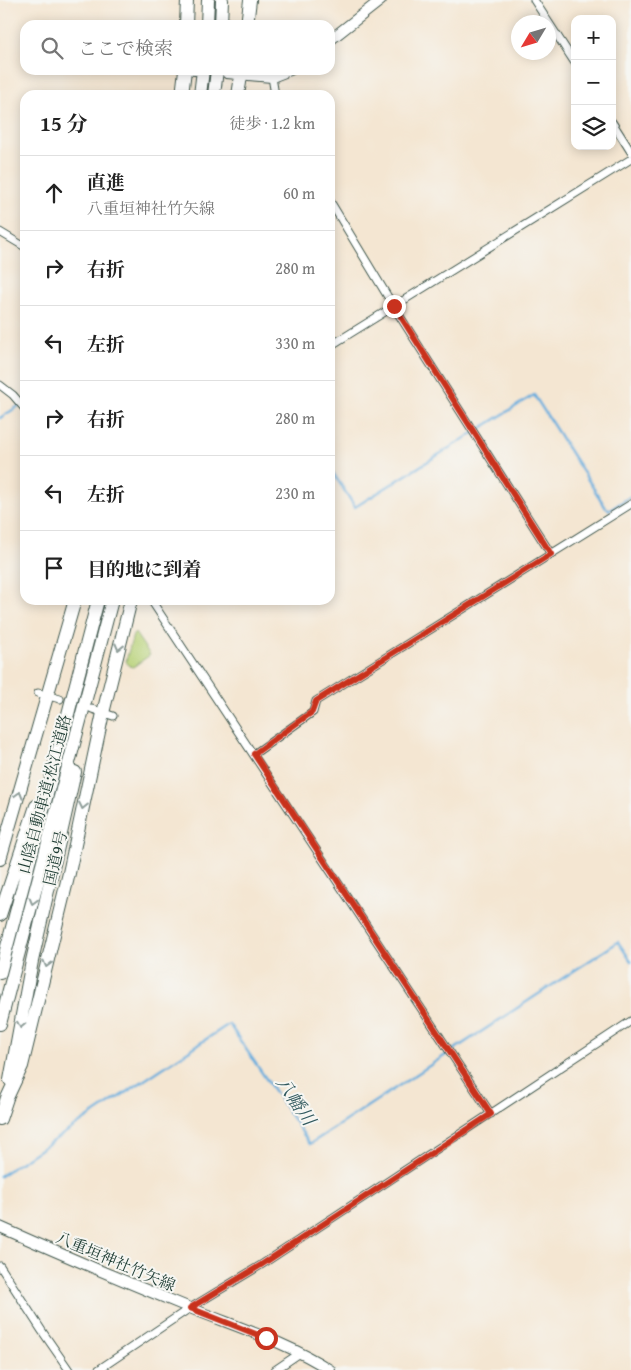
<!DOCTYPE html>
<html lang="ja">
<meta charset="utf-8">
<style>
:root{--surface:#fff;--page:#f2f2f2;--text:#222;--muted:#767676;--line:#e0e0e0}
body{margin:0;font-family:"Gentium Book Plus","Noto Serif JP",serif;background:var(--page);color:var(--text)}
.controls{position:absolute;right:15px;top:15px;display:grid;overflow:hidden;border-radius:10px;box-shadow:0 2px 12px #0003}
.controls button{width:45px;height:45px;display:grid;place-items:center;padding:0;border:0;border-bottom:1px solid var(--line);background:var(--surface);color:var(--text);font:25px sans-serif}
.compass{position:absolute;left:511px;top:15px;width:45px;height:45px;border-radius:50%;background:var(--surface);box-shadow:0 2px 12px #0003;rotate:232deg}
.stop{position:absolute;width:15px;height:15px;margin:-11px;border:4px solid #c8321e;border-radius:50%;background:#fff}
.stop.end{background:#c8321e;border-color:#fff;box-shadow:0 1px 5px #0008}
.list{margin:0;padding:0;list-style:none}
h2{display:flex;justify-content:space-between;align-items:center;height:65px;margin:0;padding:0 20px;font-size:21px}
h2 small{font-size:16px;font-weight:400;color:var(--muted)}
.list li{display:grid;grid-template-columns:32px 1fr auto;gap:15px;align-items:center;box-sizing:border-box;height:75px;padding:0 20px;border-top:1px solid var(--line)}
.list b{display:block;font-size:19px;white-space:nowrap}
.list p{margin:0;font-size:16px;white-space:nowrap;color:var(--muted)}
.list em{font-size:16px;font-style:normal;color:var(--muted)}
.icon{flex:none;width:28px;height:28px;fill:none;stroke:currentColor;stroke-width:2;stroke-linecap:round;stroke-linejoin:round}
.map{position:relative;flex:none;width:631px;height:1370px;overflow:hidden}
.search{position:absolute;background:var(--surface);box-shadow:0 2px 12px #0003;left:20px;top:20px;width:315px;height:55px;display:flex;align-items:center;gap:12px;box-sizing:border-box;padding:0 18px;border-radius:15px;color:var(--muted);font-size:19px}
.panel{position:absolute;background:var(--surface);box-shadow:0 2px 12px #0003;left:20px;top:90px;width:315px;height:515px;border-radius:15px}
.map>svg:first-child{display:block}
.green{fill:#b8d278;stroke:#6c8856}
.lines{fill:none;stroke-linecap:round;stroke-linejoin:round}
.stream{stroke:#67addd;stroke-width:2.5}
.street-casing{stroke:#3f564c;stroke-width:9}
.secondary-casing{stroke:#3f564c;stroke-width:12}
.highway-casing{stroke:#3f564c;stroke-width:14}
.street{stroke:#fff;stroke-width:7}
.secondary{stroke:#fff;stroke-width:10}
.highway{stroke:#fff;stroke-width:12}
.oneway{stroke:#8f9e9a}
.route{stroke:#c8321e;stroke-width:6}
.labels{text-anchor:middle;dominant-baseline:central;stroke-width:4;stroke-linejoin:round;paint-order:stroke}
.street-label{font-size:16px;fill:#1f3d34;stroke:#f6f6f2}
.water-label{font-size:18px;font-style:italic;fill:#31595e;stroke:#f6f6f2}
</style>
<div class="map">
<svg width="631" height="1370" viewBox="0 0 631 1370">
<rect width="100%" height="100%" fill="#f6f6f2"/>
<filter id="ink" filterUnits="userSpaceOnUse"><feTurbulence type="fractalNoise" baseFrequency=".02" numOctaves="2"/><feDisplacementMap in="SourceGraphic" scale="10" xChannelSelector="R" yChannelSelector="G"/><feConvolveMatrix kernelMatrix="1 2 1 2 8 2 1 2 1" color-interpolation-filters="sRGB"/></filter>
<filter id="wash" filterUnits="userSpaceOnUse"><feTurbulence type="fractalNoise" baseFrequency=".0096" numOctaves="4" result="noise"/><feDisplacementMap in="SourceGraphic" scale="20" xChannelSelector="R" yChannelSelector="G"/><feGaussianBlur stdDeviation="1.12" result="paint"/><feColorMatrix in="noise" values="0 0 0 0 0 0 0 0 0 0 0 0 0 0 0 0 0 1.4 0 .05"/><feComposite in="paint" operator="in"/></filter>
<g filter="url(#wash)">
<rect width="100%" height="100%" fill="#f4e6d2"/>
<!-- green -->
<path class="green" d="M135,633L150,655L133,667L129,666L126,661L133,635Z"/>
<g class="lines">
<!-- stream -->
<path class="stream" d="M0,418L25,402
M330,468L355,507L534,395L606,508L610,510L631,496
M0,1176L229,1024L310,1144L618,942L631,961"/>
</g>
</g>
<g filter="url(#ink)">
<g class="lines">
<defs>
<path id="street" d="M534,0L575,63
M272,77L275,95
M612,122L631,152
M330,201L394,307L551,554
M0,232L25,247
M330,346L631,159
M0,385L13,395L25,409
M151,600L491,1114
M38,693L60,699
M92,709L113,716
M254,754L313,712L316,701L631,504
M0,1266L42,1331L69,1370
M98,1370L190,1308L261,1265L631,1021
M275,1370L300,1353"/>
<path id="secondary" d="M330,40L381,0
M193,70H196
M227,73L272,77L290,70
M0,1227C63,1255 126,1282 190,1308C237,1327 287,1342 330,1370"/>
<path id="highway" d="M186,25L187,0
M207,25L208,0
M221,25L222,0
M247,25L250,0
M182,95L185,70
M200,95L203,70
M214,95L217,70
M238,95L242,70
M0,859L75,600
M0,915L36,806
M0,973L98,600
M0,1024L112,600
M10,1080L32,961L75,772
M0,1119L7,1098L22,1066L69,873L103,713L131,600"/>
</defs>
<!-- street casing -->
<use href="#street" class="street-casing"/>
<!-- secondary casing -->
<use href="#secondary" class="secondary-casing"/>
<!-- highway casing -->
<use href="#highway" class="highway-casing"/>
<!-- street -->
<use href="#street" class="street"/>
<!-- secondary -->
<use href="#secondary" class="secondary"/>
<!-- highway -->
<use href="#highway" class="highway"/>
</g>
<!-- one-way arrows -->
<defs><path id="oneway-chevron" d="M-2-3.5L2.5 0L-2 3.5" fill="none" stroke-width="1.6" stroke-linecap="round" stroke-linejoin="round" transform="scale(1.25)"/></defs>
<g class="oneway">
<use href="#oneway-chevron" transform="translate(119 647) rotate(104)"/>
<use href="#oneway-chevron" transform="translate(19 795) rotate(-74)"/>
<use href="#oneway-chevron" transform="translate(83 806) rotate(102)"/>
<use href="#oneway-chevron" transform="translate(33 901) rotate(105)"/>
<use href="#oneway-chevron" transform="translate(47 964) rotate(104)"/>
<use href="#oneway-chevron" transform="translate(21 1025) rotate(101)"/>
</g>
</g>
<g class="lines" filter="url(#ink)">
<!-- route -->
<path class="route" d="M266,1338L190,1308L261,1265L491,1114L254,754L312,712L316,701L551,554L394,306"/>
</g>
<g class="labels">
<!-- street labels -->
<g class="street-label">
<text transform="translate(44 794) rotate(-75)">山陰自動車道;松江道路</text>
<text transform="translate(55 858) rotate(-77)">国道9号</text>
<text transform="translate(116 1261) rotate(23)">八重垣神社竹矢線</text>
</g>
<!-- water labels -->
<g class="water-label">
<text transform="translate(296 1101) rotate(56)">八幡川</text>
</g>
</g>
</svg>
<div class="controls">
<button>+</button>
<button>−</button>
<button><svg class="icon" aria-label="layers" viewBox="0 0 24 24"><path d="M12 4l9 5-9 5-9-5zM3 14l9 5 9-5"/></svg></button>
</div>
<svg class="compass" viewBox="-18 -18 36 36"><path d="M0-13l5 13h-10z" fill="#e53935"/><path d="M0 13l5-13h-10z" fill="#767676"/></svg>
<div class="stop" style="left:266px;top:1338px"></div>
<div class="stop end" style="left:394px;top:306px"></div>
<div class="search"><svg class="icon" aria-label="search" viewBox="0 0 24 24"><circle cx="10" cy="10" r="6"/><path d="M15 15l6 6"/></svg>ここで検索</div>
<section class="panel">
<h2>15 分<small>徒歩 · 1.2 km</small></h2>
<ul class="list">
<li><svg class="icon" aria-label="ahead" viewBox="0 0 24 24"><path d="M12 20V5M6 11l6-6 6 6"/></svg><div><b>直進</b><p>八重垣神社竹矢線</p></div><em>60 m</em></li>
<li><svg class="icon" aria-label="right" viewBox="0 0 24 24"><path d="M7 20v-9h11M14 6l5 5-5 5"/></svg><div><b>右折</b></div><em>280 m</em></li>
<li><svg class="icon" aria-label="left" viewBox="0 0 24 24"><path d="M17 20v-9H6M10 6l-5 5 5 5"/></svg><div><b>左折</b></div><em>330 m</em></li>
<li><svg class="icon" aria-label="right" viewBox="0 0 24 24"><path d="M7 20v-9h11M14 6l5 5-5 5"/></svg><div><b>右折</b></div><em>280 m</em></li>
<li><svg class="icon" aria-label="left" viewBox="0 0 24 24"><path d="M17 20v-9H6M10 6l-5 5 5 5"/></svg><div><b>左折</b></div><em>230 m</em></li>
<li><svg class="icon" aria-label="arrive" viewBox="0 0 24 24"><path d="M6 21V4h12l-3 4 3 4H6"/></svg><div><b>目的地に到着</b></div></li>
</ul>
</section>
</div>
